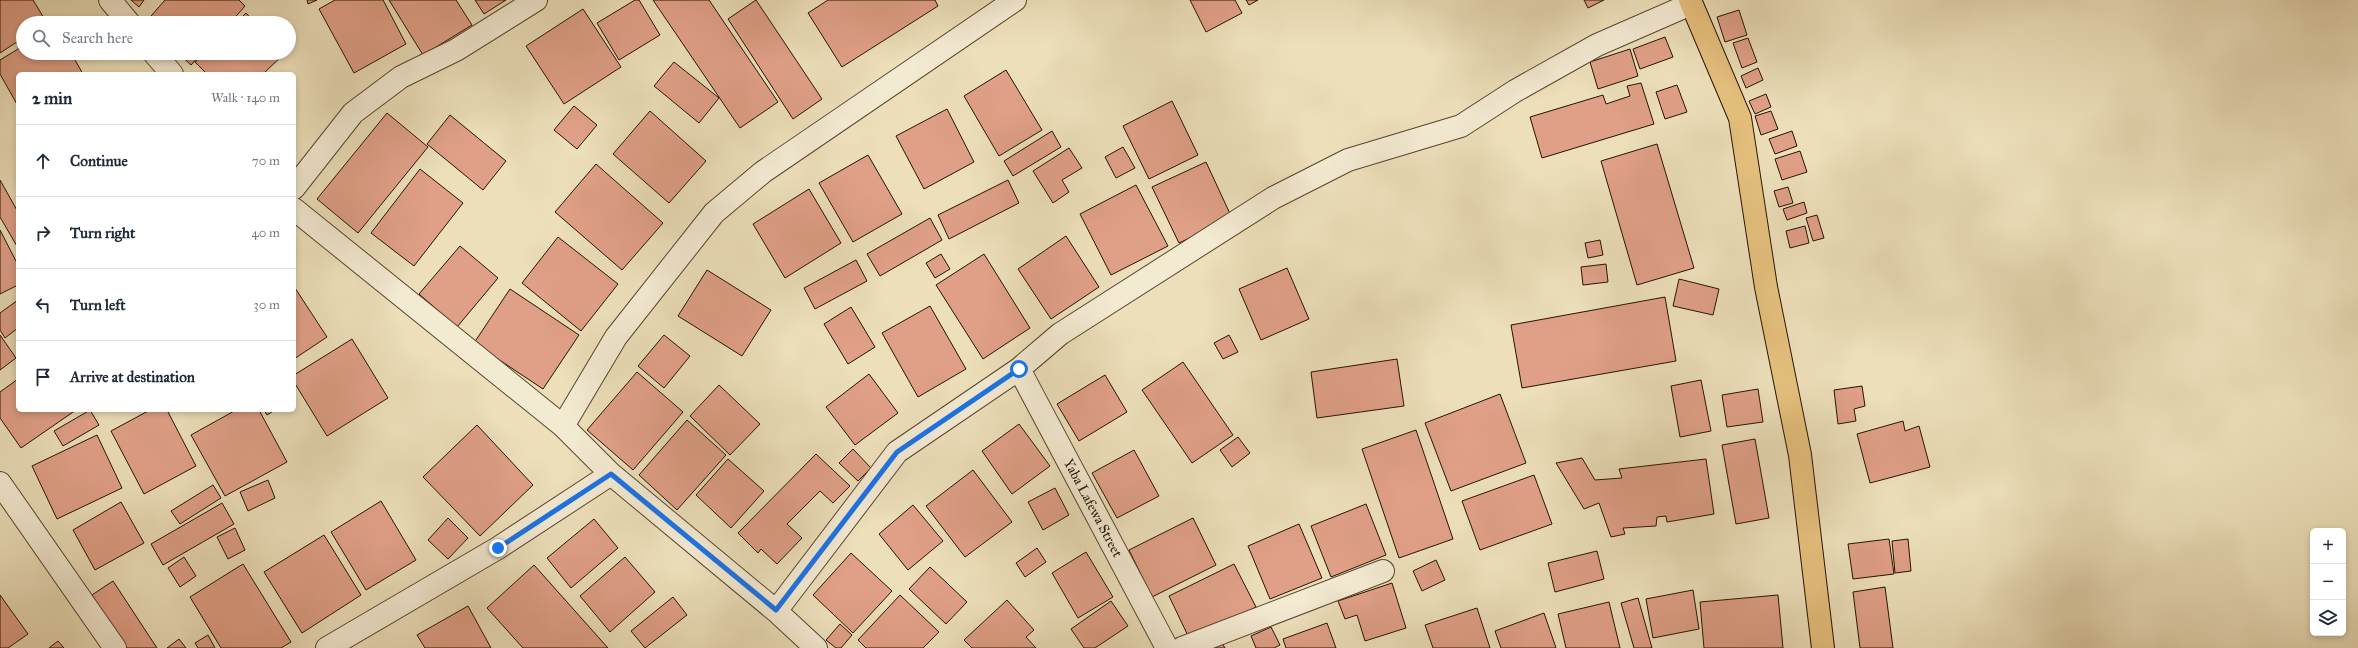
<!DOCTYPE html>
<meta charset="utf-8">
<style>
:root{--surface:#fff;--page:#f2f2f3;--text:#1f2937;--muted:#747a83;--line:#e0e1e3}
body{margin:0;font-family:"IM FELL Great Primer",serif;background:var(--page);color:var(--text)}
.controls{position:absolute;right:12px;bottom:12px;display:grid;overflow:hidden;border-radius:6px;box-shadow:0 2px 6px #0003}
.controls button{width:36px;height:36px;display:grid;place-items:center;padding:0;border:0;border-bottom:1px solid var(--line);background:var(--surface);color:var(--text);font:20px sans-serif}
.stop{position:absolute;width:12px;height:12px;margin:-9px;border:3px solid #1a73e8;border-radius:50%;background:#fff}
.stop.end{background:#1a73e8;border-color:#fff;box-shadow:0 1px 4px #0008}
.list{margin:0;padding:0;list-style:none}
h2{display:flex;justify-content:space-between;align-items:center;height:52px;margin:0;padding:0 16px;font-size:17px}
h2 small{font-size:13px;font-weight:400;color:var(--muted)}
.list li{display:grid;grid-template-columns:26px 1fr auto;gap:12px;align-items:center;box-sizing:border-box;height:72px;padding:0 16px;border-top:1px solid var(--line)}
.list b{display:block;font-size:15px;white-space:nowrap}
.list em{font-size:13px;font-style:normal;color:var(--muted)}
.icon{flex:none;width:22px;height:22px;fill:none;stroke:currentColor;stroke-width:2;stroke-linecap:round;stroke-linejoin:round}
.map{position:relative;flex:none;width:2358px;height:648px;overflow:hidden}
.search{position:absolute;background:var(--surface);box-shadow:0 2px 6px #0003;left:16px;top:16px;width:280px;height:44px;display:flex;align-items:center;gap:10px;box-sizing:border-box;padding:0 14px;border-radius:22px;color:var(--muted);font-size:15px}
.panel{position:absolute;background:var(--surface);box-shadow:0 2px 6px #0003;left:16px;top:72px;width:280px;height:340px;border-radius:6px}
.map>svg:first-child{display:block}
.building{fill:#e0a087;stroke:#261300}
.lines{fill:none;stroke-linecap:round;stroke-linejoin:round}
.minor-casing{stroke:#58462e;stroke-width:24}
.major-casing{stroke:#261300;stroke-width:24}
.minor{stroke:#f3ead2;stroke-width:22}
.major{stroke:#e6c07d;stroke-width:22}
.route{stroke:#1a73e8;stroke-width:5}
.labels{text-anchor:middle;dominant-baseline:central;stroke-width:3.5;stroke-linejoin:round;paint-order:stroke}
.street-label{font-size:14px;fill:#261300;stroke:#f3ead2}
</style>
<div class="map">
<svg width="2358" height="648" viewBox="0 0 2358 648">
<rect width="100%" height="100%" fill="#ecdfba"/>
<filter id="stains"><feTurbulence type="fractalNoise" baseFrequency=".005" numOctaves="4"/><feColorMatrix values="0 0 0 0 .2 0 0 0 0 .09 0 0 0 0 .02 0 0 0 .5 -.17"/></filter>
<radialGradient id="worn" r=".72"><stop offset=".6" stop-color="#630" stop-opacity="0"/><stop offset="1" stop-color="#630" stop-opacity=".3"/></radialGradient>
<!-- building -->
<path class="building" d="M0,0H33L47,23H23V38L0,53Z
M131,0H144L139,7Z
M165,0H239L245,6L230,23H145Z
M307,0H317L308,4Z
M335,0H383L406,44L354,73L319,9Z
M389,0H456L472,25L423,55Z
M475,0H506L484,14Z
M635,0H639L660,35L619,60L597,23Z
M653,0H709L778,102L740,128Z
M756,0L822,99L793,119L728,19Z
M828,0H935L938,6L842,67L808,13Z
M1190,0H1235L1242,13L1206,32Z
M1246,0H1258L1249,5Z
M1584,0H1604L1588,8Z
M583,9L621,67L564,104L526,46Z
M1739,10L1747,35L1725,42L1717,17Z
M246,13L255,23H236Z
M1665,37L1673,57L1640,69L1633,49Z
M1748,38L1757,62L1742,68L1733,43Z
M23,46V53H71L83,74H18V106L0,74V60Z
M1630,49L1638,76L1598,89L1590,62Z
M178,53H202L191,65Z
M205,53H283L284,54L263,74H207L195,62Z
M674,62L719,98L699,123L654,86Z
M1758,68L1763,80L1746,88L1741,76Z
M1006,70L1042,130L999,156L964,96Z
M1641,83L1654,124L1542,158L1530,117L1603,95L1606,104L1630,96L1627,86Z
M1677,85L1687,112L1665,119L1656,92Z
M1766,94L1771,107L1755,114L1749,101Z
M1172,101L1198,155L1149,179L1123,126Z
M574,106L597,125L577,149L554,130Z
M947,109L974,162L924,189L896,136Z
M650,111L706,161L669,203L613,154Z
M1771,111L1778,129L1761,135L1755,116Z
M387,113L428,147L358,233L317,199Z
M450,115L506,161L483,190L427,144Z
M1052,131L1061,147L1013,176L1004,161Z
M1792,131L1797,146L1775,154L1769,139Z
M1657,144L1694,268L1637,285L1601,161Z
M1123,147L1135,168L1116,178L1105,157Z
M1069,148L1082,168L1062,180L1069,192L1053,203L1033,171Z
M1800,151L1807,172L1782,180L1775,159Z
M868,155L902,214L853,242L819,183Z
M1206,162L1232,218L1179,243L1152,187Z
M596,164L663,223L622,270L555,212Z
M420,169L463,203L414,266L371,233Z
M0,180L18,212V248L0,217Z
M1008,180L1019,203L949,239L938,215Z
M1136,185L1168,246L1111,275L1080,214Z
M1788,187L1793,203L1779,207L1774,191Z
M809,189L841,243L785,278L753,224Z
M1804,202L1807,213L1787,220L1783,209Z
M1817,215L1824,238L1813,241L1806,218Z
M930,218L942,240L880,276L867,254Z
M1805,226L1809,243L1790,248L1786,231Z
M0,230L18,265V285L0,294Z
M1066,236L1099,287L1051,319L1018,269Z
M558,237L618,284L581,331L522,283Z
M1600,240L1603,255L1588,258L1585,243Z
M460,246L498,278L457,327L419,294Z
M941,254L950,269L935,278L926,263Z
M984,254L1030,328L983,359L936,285Z
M856,260L867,281L815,309L804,288Z
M1606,264L1608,282L1583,285L1581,267Z
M1287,268L1309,319L1261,340L1239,289Z
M707,270L771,310L742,356L678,316Z
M1679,279L1719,289L1713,315L1673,306Z
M295,288L327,337L294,359V289Z
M510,289L579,335L543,389L474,343Z
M1665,297L1676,361L1522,388L1511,325Z
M18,300V328L5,338L0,330V313Z
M930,306L966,369L918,397L882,333Z
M851,307L875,347L848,364L824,324Z
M0,335L16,358L0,370Z
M664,335L690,356L664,388L638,366Z
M1229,335L1238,352L1223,359L1214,343Z
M352,339L388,398L327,436L294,382V375Z
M1397,359L1404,406L1317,418L1311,372Z
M1183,362L1233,435L1192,463L1142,390Z
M637,372L683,412L633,470L587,430Z
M869,374L898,413L855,445L826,407Z
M1105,375L1127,412L1079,441L1057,404Z
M18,379V410H76L21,448L0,418V392Z
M1701,380L1711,431L1680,437L1671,386Z
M719,385L760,424L730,455L690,416Z
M1862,386L1865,406L1854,409L1856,421L1838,424L1834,390Z
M1758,389L1763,422L1727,427L1722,395Z
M1500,394L1526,463L1451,491L1425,423Z
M90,410L99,425L63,446L54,431Z
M150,410H167L196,466L144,494L111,431Z
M236,410H259L287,462L225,496L191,435Z
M264,410H275L267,415Z
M687,420L726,455L677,510L639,475Z
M1903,421L1905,431L1919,426L1930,467L1870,483L1857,434Z
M1019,424L1050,466L1012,494L982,451Z
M477,425L533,485L480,536L423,477Z
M1416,430L1453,539L1399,558L1362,449Z
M97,435L122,488L57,519L32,466Z
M1238,437L1250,453L1232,467L1220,450Z
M1755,439L1769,518L1736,524L1722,445Z
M853,449L871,468L858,481L839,463Z
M1134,450L1159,496L1117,518L1092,473Z
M816,454L850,486L833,503L820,491L787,524L802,538L777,564L761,549L758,553L738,533Z
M1582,458L1595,480L1622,478L1619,469L1706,459L1714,514L1667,522L1666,516L1657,517L1656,526L1623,528L1625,534L1611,537L1599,503L1584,509L1556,463Z
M728,459L764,491L731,528L696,495Z
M973,470L1012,522L965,557L926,506Z
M1534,475L1552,524L1480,550L1462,501Z
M268,480L275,498L248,511L240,492Z
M213,485L221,498L180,524L171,511Z
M1055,488L1069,515L1043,530L1028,502Z
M381,501L416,560L366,590L331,532Z
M121,502L144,543L95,570L73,530Z
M222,503L234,524L163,565L151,544Z
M1366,504L1386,555L1331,577L1311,526Z
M913,505L943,541L908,570L879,534Z
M448,518L468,538L448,559L428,540Z
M1193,518L1216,565L1152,597L1129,550Z
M594,519L618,548L571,588L547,558Z
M1299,524L1322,578L1270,599L1248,546Z
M235,528L245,550L228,559L217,537Z
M324,535L361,595L302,633L264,572Z
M1889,539L1894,574L1853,579L1848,544Z
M1908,539L1911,571L1895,573L1892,541Z
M1037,548L1046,562L1025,577L1016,563Z
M1597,551L1604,579L1555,592L1548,563Z
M1086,552L1113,597L1078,618L1052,573Z
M851,553L892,591L853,633L813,595Z
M184,557L196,576L180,587L168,568Z
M625,557L655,592L610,632L580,596Z
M1436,560L1445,580L1422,591L1413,571Z
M243,564L291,642L281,648H221L190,597Z
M1234,564L1256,607L1190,640L1169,596Z
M534,565L608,648H523L487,608Z
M930,567L967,602L946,624L909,589Z
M113,581L157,648H127L92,595Z
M1392,583L1406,628L1365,641L1357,615L1345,619L1338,601Z
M1885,587L1893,648H1860L1853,592Z
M1693,590L1699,629L1653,638L1646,599Z
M0,595L28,634L8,648H0Z
M900,595L939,632L923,648H866L858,640Z
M1778,595L1783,648H1704L1700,602Z
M673,597L687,615L645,648L631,631Z
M1638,598L1652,648H1634L1621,603Z
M1007,600L1034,630L1026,637L1036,648H972L964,640Z
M1111,601L1128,626L1095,648H1084L1071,629Z
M1609,602L1620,648H1566L1558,614Z
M468,606L491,648H425L417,635Z
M1477,608L1490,648H1433L1425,625Z
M1544,613L1556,648H1501L1495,631Z
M1327,623L1336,648H1286L1283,639Z
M840,624L852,635L841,648H836L826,640Z
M1271,627L1280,645L1274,648H1256L1251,636Z
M208,635L215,648H198L195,643Z
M179,639L186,648H167Z
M58,641L64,648H49Z
M1222,643L1225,648H1211Z"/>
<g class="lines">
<defs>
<path id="minor" d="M110,0L129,23
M154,53L172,74
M294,188L353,113L401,77L456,50L536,0
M294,209L563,426L611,474L776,611L816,648
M1019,369L1167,648
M563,426L616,337L714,213L763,172L1015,0
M0,483L115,648
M776,611L897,452L1019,369L1060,334L1273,198L1348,160L1461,126L1515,91L1597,45L1691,4
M327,648L498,548L611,474
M1182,648L1383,571"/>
<path id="major" d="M1690,0L1740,118L1766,287L1800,455L1823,648"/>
</defs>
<!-- minor casing -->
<use href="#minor" class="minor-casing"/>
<!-- major casing -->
<use href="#major" class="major-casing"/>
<!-- minor -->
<use href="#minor" class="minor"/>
<!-- major -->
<use href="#major" class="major"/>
</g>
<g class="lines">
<!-- route -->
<path class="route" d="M498,548L611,474L776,610L897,452L1019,369"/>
</g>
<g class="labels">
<!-- street labels -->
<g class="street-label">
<text transform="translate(1093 508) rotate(62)">Yaba Lafewa Street</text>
</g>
</g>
<rect width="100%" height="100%" filter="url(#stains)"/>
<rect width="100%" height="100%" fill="url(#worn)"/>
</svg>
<div class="controls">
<button>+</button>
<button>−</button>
<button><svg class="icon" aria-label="layers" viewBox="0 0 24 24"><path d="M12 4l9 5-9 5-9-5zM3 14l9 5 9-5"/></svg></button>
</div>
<div class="stop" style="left:1019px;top:369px"></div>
<div class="stop end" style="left:498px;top:548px"></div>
<div class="search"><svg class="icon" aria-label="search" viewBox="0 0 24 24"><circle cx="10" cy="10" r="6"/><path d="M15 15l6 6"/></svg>Search here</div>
<section class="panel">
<h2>2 min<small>Walk · 140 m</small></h2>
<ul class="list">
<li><svg class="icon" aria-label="ahead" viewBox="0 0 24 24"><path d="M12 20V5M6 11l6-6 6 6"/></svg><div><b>Continue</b></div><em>70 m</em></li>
<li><svg class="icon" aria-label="right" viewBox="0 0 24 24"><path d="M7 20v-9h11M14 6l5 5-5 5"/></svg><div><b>Turn right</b></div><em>40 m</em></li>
<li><svg class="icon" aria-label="left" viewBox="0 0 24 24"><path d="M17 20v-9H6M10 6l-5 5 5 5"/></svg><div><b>Turn left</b></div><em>30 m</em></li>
<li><svg class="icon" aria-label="arrive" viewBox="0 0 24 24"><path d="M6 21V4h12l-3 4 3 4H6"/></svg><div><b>Arrive at destination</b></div></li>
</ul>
</section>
</div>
